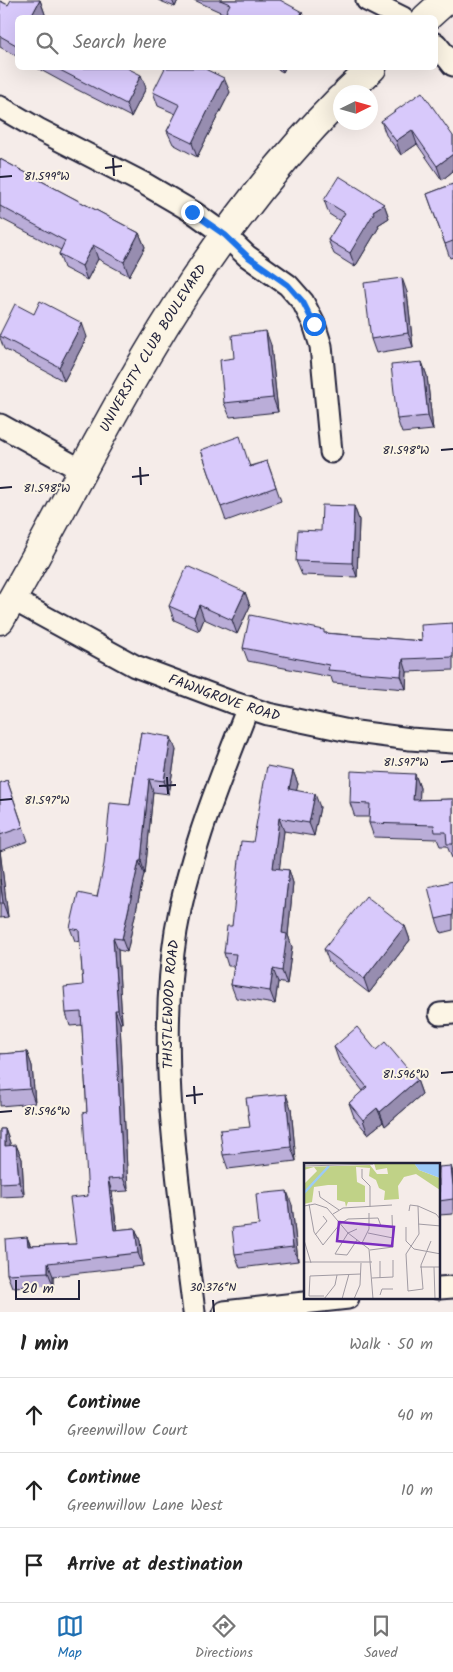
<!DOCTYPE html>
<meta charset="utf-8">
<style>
:root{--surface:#fff;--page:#f2f2f2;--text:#222;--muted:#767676;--line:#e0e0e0;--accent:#1f6fb2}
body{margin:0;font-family:Kalam,sans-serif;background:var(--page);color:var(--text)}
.compass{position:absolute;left:333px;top:85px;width:45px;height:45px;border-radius:50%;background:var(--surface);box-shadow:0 5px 20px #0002;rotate:85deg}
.scale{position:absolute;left:15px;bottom:12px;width:65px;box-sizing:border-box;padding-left:5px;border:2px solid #22223b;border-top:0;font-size:14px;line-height:18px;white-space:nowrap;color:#22223b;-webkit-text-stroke:4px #fcf5e5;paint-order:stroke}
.stop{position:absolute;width:15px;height:15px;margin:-11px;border:4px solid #1a73e8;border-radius:50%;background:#fff}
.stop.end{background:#1a73e8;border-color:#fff;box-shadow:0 1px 5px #0008}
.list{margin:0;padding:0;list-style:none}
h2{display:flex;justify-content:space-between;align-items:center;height:65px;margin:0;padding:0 20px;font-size:21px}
h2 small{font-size:16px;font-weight:400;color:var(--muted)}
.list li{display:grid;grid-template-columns:32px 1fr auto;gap:15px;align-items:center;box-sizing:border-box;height:75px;padding:0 20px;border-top:1px solid var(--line)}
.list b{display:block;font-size:19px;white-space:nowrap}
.list p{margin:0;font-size:16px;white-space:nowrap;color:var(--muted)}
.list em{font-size:16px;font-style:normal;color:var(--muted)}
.icon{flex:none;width:28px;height:28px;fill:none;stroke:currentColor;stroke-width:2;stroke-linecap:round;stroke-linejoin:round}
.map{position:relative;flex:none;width:453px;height:1312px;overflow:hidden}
.search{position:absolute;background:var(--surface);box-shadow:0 5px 20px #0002;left:15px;right:15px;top:15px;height:55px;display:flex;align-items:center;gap:12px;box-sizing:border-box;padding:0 18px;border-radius:8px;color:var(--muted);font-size:19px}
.sheet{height:290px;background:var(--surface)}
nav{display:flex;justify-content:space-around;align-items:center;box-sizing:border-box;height:70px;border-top:1px solid var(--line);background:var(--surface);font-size:14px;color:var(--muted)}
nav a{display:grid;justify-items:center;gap:2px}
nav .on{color:var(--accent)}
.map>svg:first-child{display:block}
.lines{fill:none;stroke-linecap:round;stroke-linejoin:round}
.street-casing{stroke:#22223b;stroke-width:25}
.secondary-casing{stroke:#22223b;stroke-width:31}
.street{stroke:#fcf5e5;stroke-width:21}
.secondary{stroke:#fcf5e5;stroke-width:28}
.wall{fill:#baadd8;stroke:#22223b}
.shaded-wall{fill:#978db0;stroke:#22223b}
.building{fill:#d8c9fb;stroke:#22223b}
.route{stroke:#1a73e8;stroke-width:6}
.ticks{fill:none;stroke:#22223b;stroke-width:2}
.labels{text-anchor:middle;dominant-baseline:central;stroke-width:4;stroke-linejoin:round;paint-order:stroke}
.street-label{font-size:14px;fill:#22223b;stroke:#fcf5e5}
.inset-river{fill:none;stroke:#9ccaf7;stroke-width:2.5}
.inset-road{fill:none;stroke:#a19ba3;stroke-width:1}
.view{fill:#7b2cbf;fill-opacity:0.15;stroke:#7b2cbf;stroke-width:2.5}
.inset-edge{fill:none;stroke:#22223b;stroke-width:2.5}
.ticks-label{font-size:12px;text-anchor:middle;fill:#22223b;stroke:#fcf5e5;stroke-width:4;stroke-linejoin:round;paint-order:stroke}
</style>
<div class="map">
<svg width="453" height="1312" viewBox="0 0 453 1312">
<rect width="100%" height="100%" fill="#f5ece9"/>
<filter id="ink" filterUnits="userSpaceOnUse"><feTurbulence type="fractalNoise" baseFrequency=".02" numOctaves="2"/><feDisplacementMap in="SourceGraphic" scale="10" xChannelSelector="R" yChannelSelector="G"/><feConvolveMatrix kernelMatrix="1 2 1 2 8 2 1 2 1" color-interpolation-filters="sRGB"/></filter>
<g filter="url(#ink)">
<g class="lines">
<defs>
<g id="street">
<path d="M367,0L403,18"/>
<path d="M436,44L453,65"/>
<path d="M0,107L38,129L145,184L193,212L225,235L247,256L288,285L303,302L314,324L321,346L331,452"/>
<path d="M0,425L83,471"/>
<path id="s1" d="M12,599L135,666L231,702L268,714L349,731L410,739L453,742"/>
<path d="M440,1014L453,1013"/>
<path d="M439,1288L453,1287"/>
<path id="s2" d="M194,1312C179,1186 156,1058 176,931C189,853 220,780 248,707"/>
<path d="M224,1312L348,1298"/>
</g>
<g id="secondary">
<path d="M426,18L446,0"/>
<path d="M347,92L372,68"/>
<path id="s3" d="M0,620C51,533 95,442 147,355C201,263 265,175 340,99"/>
</g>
</defs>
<!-- street casing -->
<use href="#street" class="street-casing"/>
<!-- secondary casing -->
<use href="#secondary" class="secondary-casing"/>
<!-- street -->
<use href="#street" class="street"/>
<!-- secondary -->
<use href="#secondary" class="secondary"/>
</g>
<!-- wall -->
<path class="wall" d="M40,0L45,14L18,18V57L0,47V1L8,5Z
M158,0H178L175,7Z
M194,0H280L304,18H228L227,15Z
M37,68H127L146,88L131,117L70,86Z
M275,68H285L283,72Z
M153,92H230L197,157L173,144L167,131L176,114L158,106Z
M381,121L453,136V171L442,180L417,144L401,155L386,135Z
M0,159L139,233L145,247L129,276L98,259L87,280L64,268L59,254L61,250L0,218Z
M453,184V257L450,258L427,194Z
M324,200L384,204L389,218L378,225L379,227L355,267L334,254L328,240L340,221L329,214Z
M407,292L413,347L376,353L371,339Z
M34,314L87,337L64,381L4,349L0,338V334Z
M271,345L278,412L230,417L224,403L234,358Z
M422,362L427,376L433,430L402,433L397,419Z
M201,450L250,466L267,461L281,501L226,521Z
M354,506L359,520L357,577L302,575L296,561Z
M245,592L250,606L237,634L204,619L199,631L174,620L169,606Z
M453,623V670L407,672L406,689L333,683L331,677L248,661L243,648L326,633L422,641Z
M141,732L176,750L169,794L153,792L145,874H144L127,952L118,950L122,1023H120L128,1191L112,1192L117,1230L135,1228L140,1241L143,1266L53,1276V1285L12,1287L7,1274L27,1237L31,1246L76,1244L88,1196L87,1112L82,1025L70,1026L66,1013L83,985L80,942L75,941L70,928L97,897L130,805Z
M293,771L298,784L296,790L320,807L314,836L284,831L279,869L289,870L293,883L288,935L292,947L287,984L278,982L275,1004L236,998L231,985L234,966H228L224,953L232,926L253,842Z
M415,774L420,788L419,800L453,799V858H452L447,846H440L437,839L374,837L369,823L370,817H355L350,803Z
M7,780L28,841L0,851L8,917L0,918V783Z
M453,881V930L441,933L436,919Z
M405,926L410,940L369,993L329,962L324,949Z
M334,1047L417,1080L422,1094L385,1126L383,1122L368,1134L354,1117L349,1103L363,1091L339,1061Z
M27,1052L32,1066L35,1103L0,1106V1054Z
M291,1108L296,1161L228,1169L223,1155L250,1127Z
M0,1129H5L10,1143V1146L16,1145L22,1159L24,1196L0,1197Z
M439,1167L453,1172V1214L439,1215Z
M292,1205L298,1261L240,1268L235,1254L259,1225Z"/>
<!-- shaded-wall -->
<path class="shaded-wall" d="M40,0L45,14L43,18H33L32,15Z
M172,0H178L175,7Z
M302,12L304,18H299Z
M281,68H285L283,72Z
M141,75L146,88L131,117L126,104Z
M224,78L230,92L197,157L192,143Z
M412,130L417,144L401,155L396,141Z
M453,154V171L442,180L437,166Z
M384,204L389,218L378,225L379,227L355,267L350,253L373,211Z
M139,233L145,247L129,276L124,262Z
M93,245L98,259L87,280L82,266Z
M402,278L407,292L413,347L408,333Z
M82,323L87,337L64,381L59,367Z
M266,331L271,345L278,412L273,398Z
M422,362L427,376L433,430L428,416Z
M354,506L359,520L357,577L352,563Z
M245,592L250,606L237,634L232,620Z
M199,605L204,619L199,631L194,617Z
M403,659L407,672L406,689L401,676Z
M171,737L176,750L169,794L164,781Z
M293,771L298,784L294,802L289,789Z
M415,774L420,788L419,814L413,800Z
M149,779L153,792L145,874L141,861Z
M315,794L320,807L314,836L309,823Z
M279,818L284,831L278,881L273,868Z
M0,850L8,917L3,903L0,879Z
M139,861L144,874L127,952L122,939Z
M289,870L293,883L288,935L292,947L287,984L282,971V933Z
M405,926L410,940L369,993L364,979Z
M113,938L118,950L122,1023L118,1010Z
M273,969L278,982L275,1004L270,991Z
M115,1010L120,1023L128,1191L123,1178Z
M27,1052L32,1066L35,1103L30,1089Z
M417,1080L422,1094L385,1126L380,1112Z
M286,1094L291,1108L296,1161L291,1147Z
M377,1108L383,1122L368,1134L363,1120Z
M5,1129L10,1143V1160L5,1146Z
M16,1145L22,1159L24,1196L19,1182Z
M451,1166L453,1172V1186Z
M108,1179L112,1192L118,1243L114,1230Z
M287,1191L292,1205L298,1261L293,1247Z
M135,1228L140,1241L143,1266L138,1253Z
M27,1237L32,1250L28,1246Z
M48,1263L53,1276V1285L48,1272Z"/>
<!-- building -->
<path class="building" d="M11,0H40L32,15L37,18H18V46L0,36V1L8,5Z
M220,0H280L302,12L299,18H237L226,12L230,4Z
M56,68H127L141,75L126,104Z
M165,68H203L224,78L192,143L167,131L180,105L153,92Z
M422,92L453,136V154L437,166L412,130L396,141L381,121Z
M0,159L139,233L124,262L93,245L82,266L59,254L65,241L0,206Z
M339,176L384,204L373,211L374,213L350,253L328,240L345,213L324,200Z
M453,184V241L445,244L427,194Z
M402,278L408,333L371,339L364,283Z
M40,301L82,323L59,367L0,336V334L15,304L34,314Z
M266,331L273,398L224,403L220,360L234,358L232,335Z
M422,362L428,416L397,419L391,365Z
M240,436L250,467L267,461L276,487L221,507L201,450Z
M322,505L354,506L352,563L296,561L298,530L321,531Z
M187,566L245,592L232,620L199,605L194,617L169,606Z
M250,615L324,630V633L422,641L421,625L453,623V657L403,659L401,676L328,670L329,665L243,648Z
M141,732L171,737L164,781L149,779L141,861H139L122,939L113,938L118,1010H115L123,1178L108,1179L114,1230L135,1228L138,1253L48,1263V1272L7,1274L5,1239L27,1237L28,1246L76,1244L70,1198L88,1196L83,1113L87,1112L81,1012L66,1013L64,987L83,985L79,930L70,928L78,893L97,897L104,864L110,803L130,805Z
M267,766L293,771L289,789L315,794L309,823L279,818L273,868L289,870L282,933L287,934L282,971L273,969L270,991L231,985L236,954L224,953L227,926H232L241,841L253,842Z
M351,771L415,774L413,800L453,799V844H447L446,832H435L434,825L369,823L370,804L350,803Z
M7,780L23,827L0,835V783Z
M0,879L3,903H0Z
M453,881V915L436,919L428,887Z
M366,896L405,926L364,979L324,949Z
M357,1027L376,1050L385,1042L417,1080L380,1112L377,1108L363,1120L349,1103L367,1087L334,1047Z
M27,1052L30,1089L0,1091V1054Z
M286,1094L291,1147L223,1155L220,1130L250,1127L246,1098Z
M0,1129H5V1146L16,1145L19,1182L0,1183Z
M451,1166L453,1186V1199L439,1201V1167Z
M287,1191L293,1247L235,1254L232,1228L259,1225L256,1194Z"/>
</g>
<g class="lines" filter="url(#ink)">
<!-- route -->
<path class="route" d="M192,212L225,235L247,256L288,285L303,302L314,324"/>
</g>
<!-- ticks -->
<path class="ticks" d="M113,158L114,176M105,168L122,166M0,177L12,176M441,450L453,449M140,467L141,485M132,477L149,475M0,488L12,487M441,762L453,761M167,777L168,794M159,786L176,785M0,800L12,799M441,1073L453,1072M194,1086L195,1104M186,1096L203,1094M0,1112L12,1111M213,1300L214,1312"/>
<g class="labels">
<!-- street labels -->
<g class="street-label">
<text stroke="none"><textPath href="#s3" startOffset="312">UNIVERSITY CLUB BOULEVARD</textPath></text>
<text stroke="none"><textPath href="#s1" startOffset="235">FAWNGROVE ROAD</textPath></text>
<text stroke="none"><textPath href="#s2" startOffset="309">THISTLEWOOD ROAD</textPath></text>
</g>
</g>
<!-- overview -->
<g transform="translate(304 1163)">
<rect width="136" height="136" fill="#f5ece9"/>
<path d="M70,0L95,1L103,9L104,13L100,14L94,23L95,36L80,37L81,28L75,25L72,17L65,13L66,5L52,4L53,19L61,23V39H44L42,44L41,39L33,37V22H24L10,24L8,39L0,41V21L13,8L10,4L0,7V4L66,2L73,11H84L83,5L72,7Z" fill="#c0d287"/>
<path d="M92,0H110L115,7L136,15V27L112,11L104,13Z" fill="#c0d287"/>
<path d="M110,0H136V15L115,7Z" fill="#9ccaf7"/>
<path class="inset-river" d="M0,30L25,3"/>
<path class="inset-road" d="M0,3L69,1M58,6V15L66,23V44M15,28L16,34L35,47M5,41L10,69L19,82M0,43L11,41L23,45L44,70L65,86L69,136M114,43L115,71L102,91L104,128L119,126L117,102L127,78M105,48L106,42L114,43L132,51L137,57M29,51L39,45L88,42M114,61L137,63M102,64V78L110,86L137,91M64,70L89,75M11,72L23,58L19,53M0,77L7,100M53,77L43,92L31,91L44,70L53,66M58,80L65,66V50M19,82L36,61L44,56L74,55L77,63M66,87L89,84L88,52M0,99H68M116,104H137M130,104L131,136M68,115L89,114V97M76,115V98M76,132L78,126H89M20,133H5L6,113L57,111M20,136L31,122L33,112M38,136L45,111M50,136L56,122L57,100"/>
<path class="view" d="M35,59L90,64L88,83L33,78Z"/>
<rect width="136" height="136" class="inset-edge"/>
</g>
<g class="ticks-label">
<text x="47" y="180">81.599°W</text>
<text x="406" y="454">81.598°W</text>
<text x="47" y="492">81.598°W</text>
<text x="406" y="766">81.597°W</text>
<text x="47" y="804">81.597°W</text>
<text x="406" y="1078">81.596°W</text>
<text x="47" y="1115">81.596°W</text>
<text x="213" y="1291">30.376°N</text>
</g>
</svg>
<svg class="compass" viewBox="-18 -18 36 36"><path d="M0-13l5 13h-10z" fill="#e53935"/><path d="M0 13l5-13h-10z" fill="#767676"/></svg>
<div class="scale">20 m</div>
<div class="stop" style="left:314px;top:324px"></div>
<div class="stop end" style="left:192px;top:212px"></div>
<div class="search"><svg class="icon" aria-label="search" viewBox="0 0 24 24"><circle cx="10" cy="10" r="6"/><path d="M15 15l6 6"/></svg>Search here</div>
</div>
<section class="sheet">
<h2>1 min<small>Walk · 50 m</small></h2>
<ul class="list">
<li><svg class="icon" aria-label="ahead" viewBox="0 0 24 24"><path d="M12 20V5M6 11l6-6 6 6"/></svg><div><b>Continue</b><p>Greenwillow Court</p></div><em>40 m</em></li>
<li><svg class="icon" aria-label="ahead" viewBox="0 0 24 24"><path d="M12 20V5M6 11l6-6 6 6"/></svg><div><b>Continue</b><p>Greenwillow Lane West</p></div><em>10 m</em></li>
<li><svg class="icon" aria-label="arrive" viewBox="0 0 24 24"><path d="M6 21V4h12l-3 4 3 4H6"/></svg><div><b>Arrive at destination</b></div></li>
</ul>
</section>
<nav>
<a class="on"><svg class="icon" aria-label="map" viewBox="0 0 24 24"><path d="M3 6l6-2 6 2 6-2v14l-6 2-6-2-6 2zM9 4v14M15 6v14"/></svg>Map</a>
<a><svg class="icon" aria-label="directions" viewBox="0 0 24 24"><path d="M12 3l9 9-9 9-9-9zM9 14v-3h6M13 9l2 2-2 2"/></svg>Directions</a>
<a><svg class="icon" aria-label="saved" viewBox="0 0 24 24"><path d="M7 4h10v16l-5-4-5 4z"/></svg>Saved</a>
</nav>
